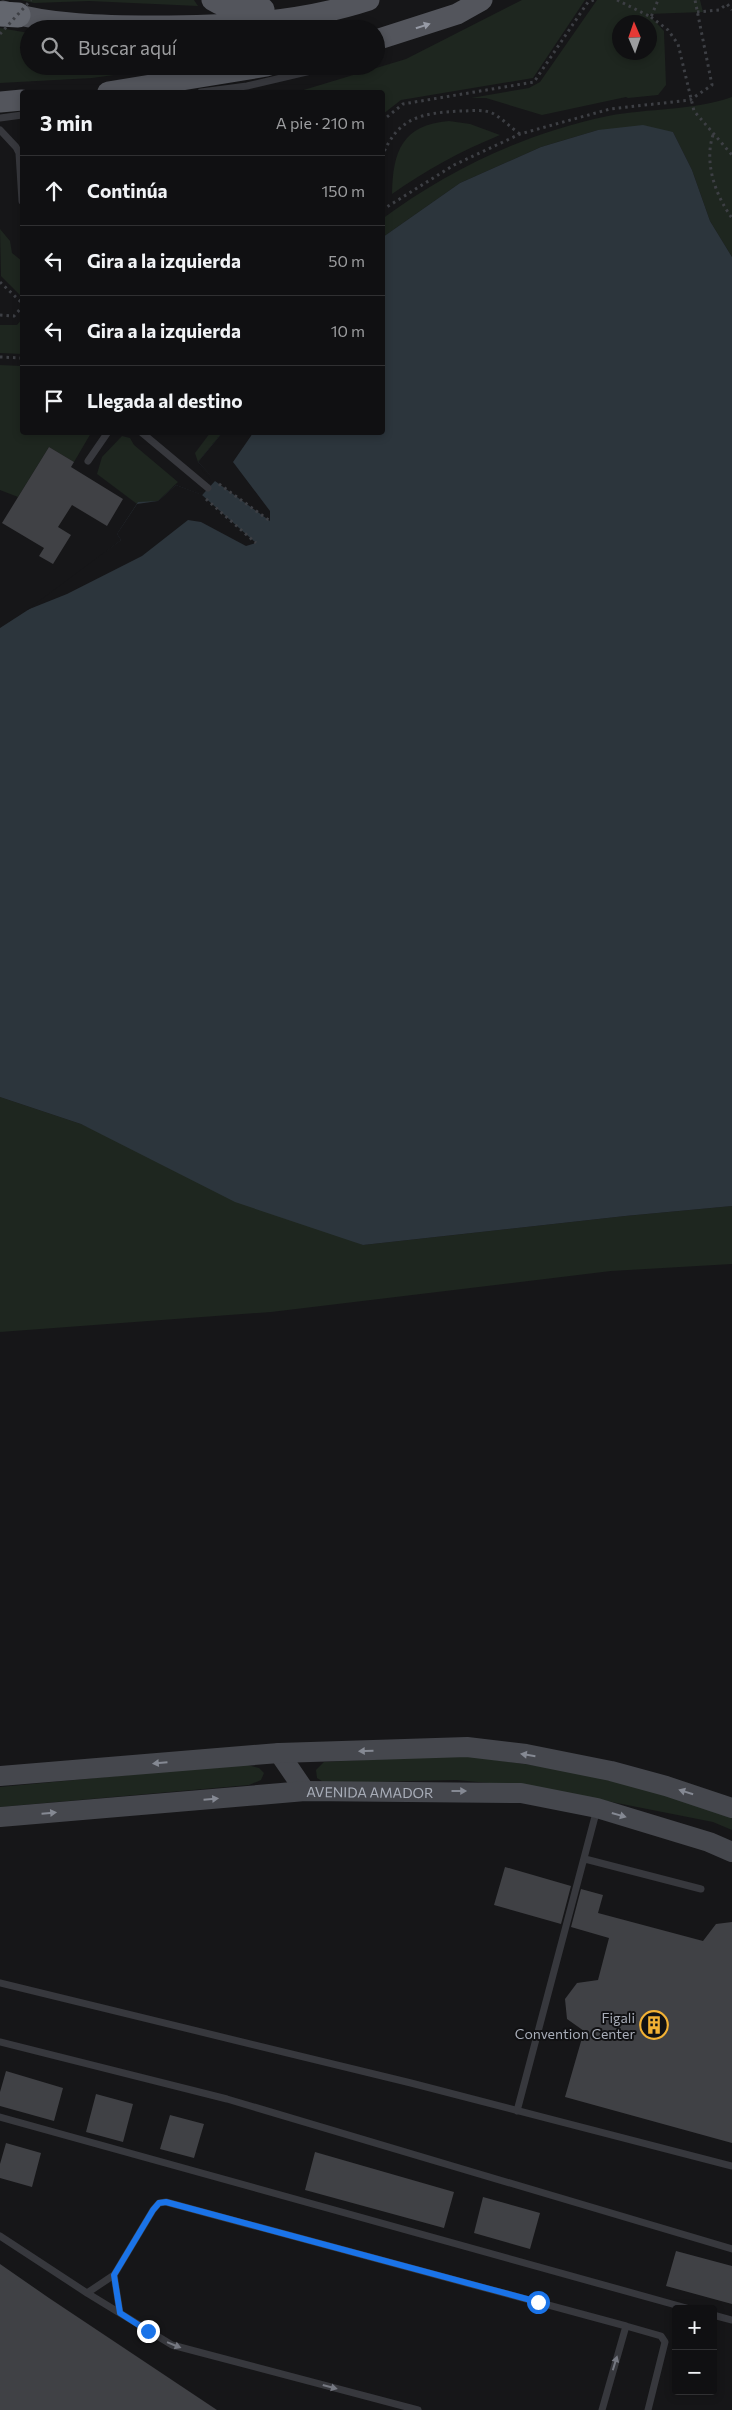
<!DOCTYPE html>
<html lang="es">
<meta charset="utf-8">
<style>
:root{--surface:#101012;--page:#19191b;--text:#f1f3f6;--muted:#9c9d9f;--line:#303032}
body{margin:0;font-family:Commissioner,sans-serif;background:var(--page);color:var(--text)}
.controls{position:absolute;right:15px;bottom:15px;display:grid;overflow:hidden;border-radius:5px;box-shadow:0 2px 8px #0003}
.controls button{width:45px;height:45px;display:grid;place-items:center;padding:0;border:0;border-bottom:1px solid var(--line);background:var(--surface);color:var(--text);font:25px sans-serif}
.compass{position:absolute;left:612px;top:15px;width:45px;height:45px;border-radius:50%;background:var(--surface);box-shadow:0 2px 8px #0003;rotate:358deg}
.stop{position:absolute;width:15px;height:15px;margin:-11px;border:4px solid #1a73e8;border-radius:50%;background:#fff}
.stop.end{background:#1a73e8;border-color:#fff;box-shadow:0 1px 5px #0008}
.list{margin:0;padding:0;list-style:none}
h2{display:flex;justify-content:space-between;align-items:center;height:65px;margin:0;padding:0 20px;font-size:21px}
h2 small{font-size:16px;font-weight:400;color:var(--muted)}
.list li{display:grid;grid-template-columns:32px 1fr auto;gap:15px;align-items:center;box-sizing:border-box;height:70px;padding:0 20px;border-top:1px solid var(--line)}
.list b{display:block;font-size:19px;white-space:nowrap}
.list em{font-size:16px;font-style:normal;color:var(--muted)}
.icon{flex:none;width:28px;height:28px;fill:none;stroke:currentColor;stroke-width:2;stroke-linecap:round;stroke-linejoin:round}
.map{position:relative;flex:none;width:732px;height:2410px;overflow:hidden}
.search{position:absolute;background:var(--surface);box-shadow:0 2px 8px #0003;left:20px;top:20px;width:365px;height:55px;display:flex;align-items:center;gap:12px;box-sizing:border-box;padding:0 18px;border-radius:28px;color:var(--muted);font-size:19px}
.panel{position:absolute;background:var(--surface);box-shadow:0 2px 8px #0003;left:20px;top:90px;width:365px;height:345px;border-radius:5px}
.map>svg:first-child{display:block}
.green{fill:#1e261f;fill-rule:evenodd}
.water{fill:#2c353c}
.pier{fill:#161618}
.building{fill:#404145}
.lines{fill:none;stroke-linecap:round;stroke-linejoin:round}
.path{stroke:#3d3f44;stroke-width:3;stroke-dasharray:2.5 4;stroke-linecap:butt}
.lane{stroke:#37383d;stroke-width:7}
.secondary{stroke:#45474d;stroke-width:20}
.primary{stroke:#53555c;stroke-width:21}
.highway{stroke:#63666e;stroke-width:25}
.path-bridge{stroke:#3d3f44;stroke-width:3;stroke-dasharray:2.5 4;stroke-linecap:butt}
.oneway{fill:#979ba6}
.oneway2{fill:#858993}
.oneway3{fill:#757881}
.route{stroke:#1a73e8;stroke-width:6}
.labels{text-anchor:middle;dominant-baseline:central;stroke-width:4;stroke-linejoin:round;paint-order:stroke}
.street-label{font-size:14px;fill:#a8adb8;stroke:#111113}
.poi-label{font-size:14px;fill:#a8adb8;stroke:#111113;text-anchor:end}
</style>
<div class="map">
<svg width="732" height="2410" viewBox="0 0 732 2410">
<rect width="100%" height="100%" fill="#161618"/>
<!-- green -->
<path class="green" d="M21,0H194L198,6L89,1L34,3Z
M522,0H585L533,78L401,100L383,114L382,92H297L406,59Z
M597,0H700L703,12L648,14L664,31L666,85L658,95L628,98L626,97L542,115L486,98H471L529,88L540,82ZM650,22V52H620V22Z
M0,28L29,33V66H180L92,78L0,83Z
M732,97V257L710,221L692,170L673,132L598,130L541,147L460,183L383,237L382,219C450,169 526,133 608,116C649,108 692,111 732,97Z
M449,121L470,124L500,135C461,151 426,170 392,194C393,151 402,125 449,121Z
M0,229L10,241L12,253L22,261L21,296L1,276Z
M22,319V354L0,353V325H17Z
M0,365L22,366V432L91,433L74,462L49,447L18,497L0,490Z
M210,433H222L198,462L195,453Z
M122,436L130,438L134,445L178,482L158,501L137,504L97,474L102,457Z
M0,1097L81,1124L363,1245L625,1216L732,1206V1264L611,1271L271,1312L0,1332Z
M460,1755L596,1774L732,1816V1830L713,1822L541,1788L456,1780L325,1783L317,1778L316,1770L324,1762Z
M244,1764L259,1768L264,1773L261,1780L249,1785L0,1807V1787Z"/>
<!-- water -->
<path class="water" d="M643,125L673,132L692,170L710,221L732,257V1206L625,1216L363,1245L235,1202L81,1124L0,1097V628L48,597L121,540L117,534L138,502L158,501L176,485L202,495L215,480L198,462L222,433L382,432L383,237L460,183L541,147L598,130Z"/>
<!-- pier -->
<path class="pier" d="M222,433H253L233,462L270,511V521L215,481L202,495L256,543L246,546L201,522L188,520L142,556L67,594L27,610L121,540L117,534L137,504L158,501L176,485L200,494L196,490L201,492L211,480L200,468L211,476L198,462Z"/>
<!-- building -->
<path class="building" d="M49,447L74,462L71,467L123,499L107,526L72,505L58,527L71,535L53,564L39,556L44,548L2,523Z
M505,1867L571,1886L561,1924L494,1905Z
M581,1889L603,1895L598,1913L703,1941L716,1924L732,1922V2143L565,2097L584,2031L567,2019L565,1999L577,1983L598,1980L609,1938L571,1927Z
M6,2071L63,2088L54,2121L0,2106V2092Z
M96,2094L133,2104L123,2142L86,2132Z
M170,2115L204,2124L194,2158L160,2149Z
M6,2143L41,2153L32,2187L0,2178V2164Z
M315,2152L454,2192L444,2228L305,2190Z
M483,2197L540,2213L530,2249L474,2233Z
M676,2251L732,2266V2304L666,2286Z
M0,2264L49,2298L217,2410H0Z"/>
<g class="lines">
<!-- path -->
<path class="path" d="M617,0L651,17L658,0
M697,12L719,10L727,4L732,10
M651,17L668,30L678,44L694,111L732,155
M382,121L403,104L534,82L588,2L594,0
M713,135C704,162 715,195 732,218
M382,157C397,117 422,113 461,111C471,111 483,109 492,113C502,118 511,128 520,134
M382,210L454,165L520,134L610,109L690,100L712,85L695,0
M0,282L22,303
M0,315L14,316L22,307
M0,357L22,358
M219,484L270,521
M206,499L256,543"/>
<!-- lane -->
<path class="lane" d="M201,92L247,86L332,66
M0,118L22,115
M0,130L16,147L19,153L22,201
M141,432L208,488
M88,461L108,432
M585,1859L701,1889
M0,1983L411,2083L732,2166
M0,2042L227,2099L732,2249
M517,2111L597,1809
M0,2117L690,2309
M0,2236L87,2293L172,2345L418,2410
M114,2275L120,2313
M87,2293L114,2275L153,2210L159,2203L166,2202L626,2326L602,2410
M713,2315L732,2320
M626,2326L661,2336L665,2342L648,2410"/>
<!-- secondary -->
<g class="secondary">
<path d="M279,1753L305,1791"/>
<path d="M0,1776L279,1753L467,1747L526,1754L611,1771L666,1786L732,1808"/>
<path id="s1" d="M0,1817L305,1791L521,1793L597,1808L709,1842L732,1852"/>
</g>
<!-- primary -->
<path class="primary" d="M212,0C230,11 243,11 264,9
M3,11C52,25 103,26 154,26C227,26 299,23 369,0
M376,40L457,14L482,0
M108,92L267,66
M0,102L22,100"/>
<!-- highway -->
<path class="highway" d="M0,14L18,15"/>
<!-- path-bridge -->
<path class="path-bridge" d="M0,34L31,0"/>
</g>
<!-- one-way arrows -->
<defs><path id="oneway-solid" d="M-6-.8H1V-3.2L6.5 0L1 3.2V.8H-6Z" transform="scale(1.25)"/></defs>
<use class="oneway" href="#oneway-solid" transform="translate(423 26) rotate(-18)"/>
<g class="oneway2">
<use href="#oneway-solid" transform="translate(366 1751) rotate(178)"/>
<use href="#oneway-solid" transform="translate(528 1755) rotate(-171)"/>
<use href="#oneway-solid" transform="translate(160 1763) rotate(175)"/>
<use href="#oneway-solid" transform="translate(459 1791)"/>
<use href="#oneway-solid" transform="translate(686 1792) rotate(-162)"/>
<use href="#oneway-solid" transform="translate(211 1799) rotate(-5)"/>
<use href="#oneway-solid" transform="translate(49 1813) rotate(-5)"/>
<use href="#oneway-solid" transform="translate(619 1815) rotate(16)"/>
</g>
<g class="oneway3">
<use href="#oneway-solid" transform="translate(174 2345) rotate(22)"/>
<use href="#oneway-solid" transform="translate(615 2363) rotate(-73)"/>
<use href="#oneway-solid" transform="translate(330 2387) rotate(15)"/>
</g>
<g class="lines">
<!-- route -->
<path class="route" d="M148,2331L120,2313L114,2275L153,2210L159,2203L166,2202L538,2302"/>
</g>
<!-- icons -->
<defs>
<symbol id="building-ring" viewBox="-11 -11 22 22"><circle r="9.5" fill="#111113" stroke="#f2b134" stroke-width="1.5"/><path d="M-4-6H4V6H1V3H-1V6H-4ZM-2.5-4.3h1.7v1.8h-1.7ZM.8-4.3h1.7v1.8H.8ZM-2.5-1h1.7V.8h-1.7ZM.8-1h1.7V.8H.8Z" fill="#f2b134"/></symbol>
</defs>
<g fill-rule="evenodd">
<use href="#building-ring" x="638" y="2009" width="32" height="32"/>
</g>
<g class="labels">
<!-- street labels -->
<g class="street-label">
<text stroke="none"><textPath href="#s1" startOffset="371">AVENIDA AMADOR</textPath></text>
</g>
<!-- poi labels -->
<g class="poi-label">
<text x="635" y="2017">Figali<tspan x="635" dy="16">Convention Center</tspan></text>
</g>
</g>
</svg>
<div class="controls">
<button>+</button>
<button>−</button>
</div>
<svg class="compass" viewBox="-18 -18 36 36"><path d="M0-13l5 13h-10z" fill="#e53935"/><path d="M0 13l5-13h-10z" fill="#9c9d9f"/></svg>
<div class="stop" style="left:538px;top:2302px"></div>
<div class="stop end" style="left:148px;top:2331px"></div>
<div class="search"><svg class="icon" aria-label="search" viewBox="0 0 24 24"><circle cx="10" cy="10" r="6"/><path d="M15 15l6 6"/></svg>Buscar aquí</div>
<section class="panel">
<h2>3 min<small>A pie · 210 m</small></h2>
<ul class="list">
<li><svg class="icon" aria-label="ahead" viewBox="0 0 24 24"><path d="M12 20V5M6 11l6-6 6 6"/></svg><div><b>Continúa</b></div><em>150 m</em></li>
<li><svg class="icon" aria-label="left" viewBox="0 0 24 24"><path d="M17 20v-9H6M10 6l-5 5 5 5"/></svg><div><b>Gira a la izquierda</b></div><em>50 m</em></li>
<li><svg class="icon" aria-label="left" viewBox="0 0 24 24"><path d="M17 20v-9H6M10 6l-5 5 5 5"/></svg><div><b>Gira a la izquierda</b></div><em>10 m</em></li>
<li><svg class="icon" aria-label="arrive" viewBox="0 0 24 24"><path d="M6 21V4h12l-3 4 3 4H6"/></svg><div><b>Llegada al destino</b></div></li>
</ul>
</section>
</div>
